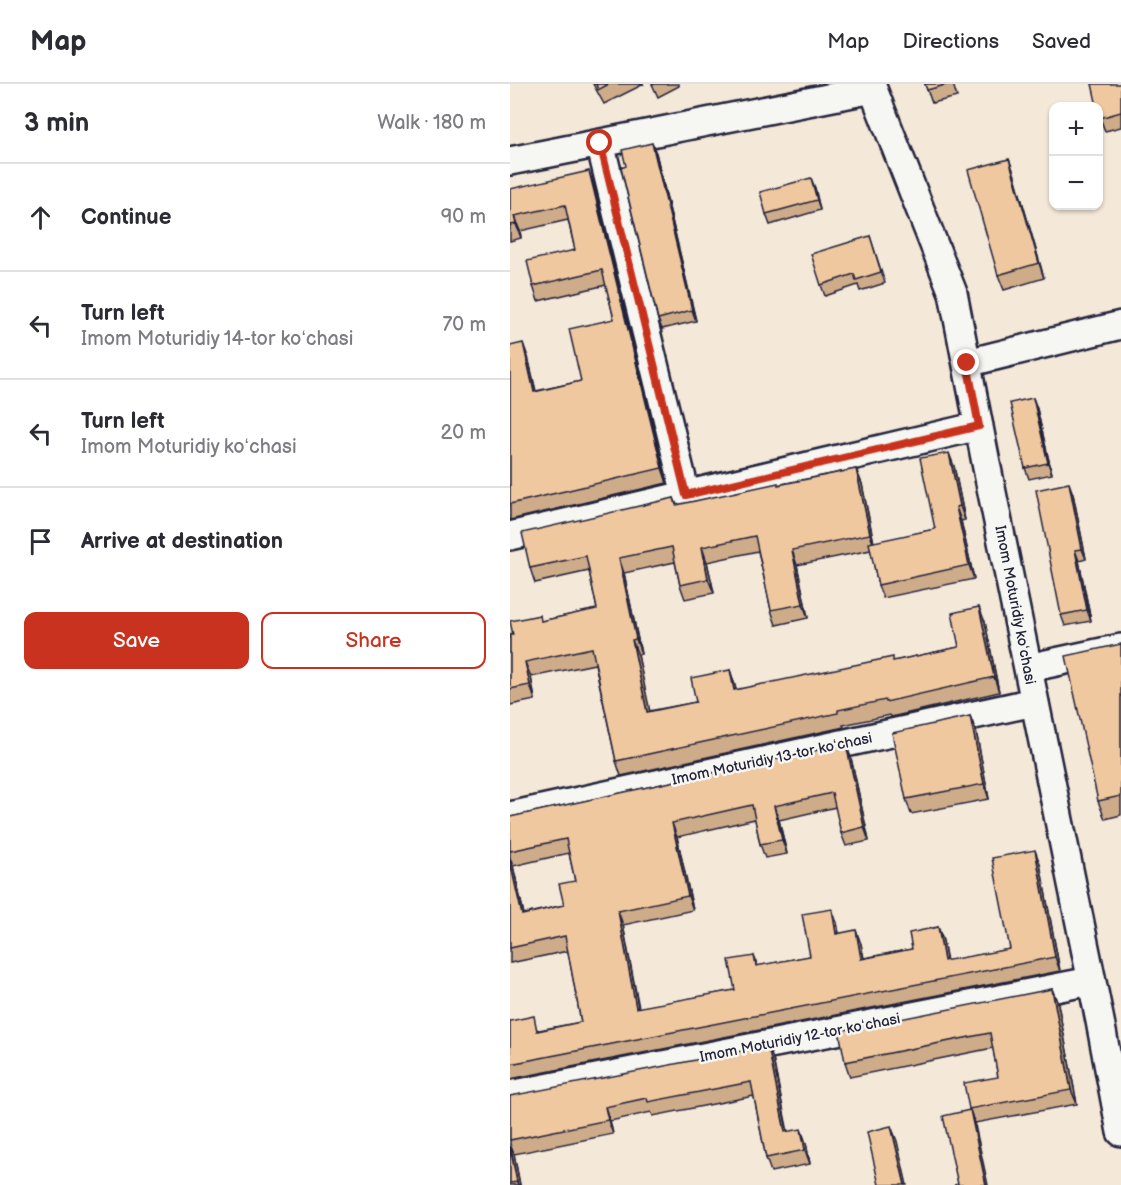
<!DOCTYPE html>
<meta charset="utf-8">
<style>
:root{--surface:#fff;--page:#f7f7f7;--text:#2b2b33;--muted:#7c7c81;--line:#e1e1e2;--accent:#c8321e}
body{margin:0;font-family:"Balsamiq Sans",sans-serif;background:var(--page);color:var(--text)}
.controls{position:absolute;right:18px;top:18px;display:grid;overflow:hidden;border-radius:12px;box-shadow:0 2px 4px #0004}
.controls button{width:54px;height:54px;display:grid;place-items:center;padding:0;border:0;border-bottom:2px solid var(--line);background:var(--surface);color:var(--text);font:30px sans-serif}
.stop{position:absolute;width:18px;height:18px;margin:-14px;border:4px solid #c8321e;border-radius:50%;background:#fff}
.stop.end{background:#c8321e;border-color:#fff;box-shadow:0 2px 6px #0008}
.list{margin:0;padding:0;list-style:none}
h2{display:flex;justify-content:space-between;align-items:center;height:78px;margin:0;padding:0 24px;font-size:26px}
h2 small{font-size:20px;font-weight:400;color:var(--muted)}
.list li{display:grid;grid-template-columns:39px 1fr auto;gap:18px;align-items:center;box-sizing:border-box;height:108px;padding:0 24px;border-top:2px solid var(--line)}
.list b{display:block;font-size:22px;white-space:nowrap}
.list p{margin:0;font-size:20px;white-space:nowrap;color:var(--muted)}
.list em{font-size:20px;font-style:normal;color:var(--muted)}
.actions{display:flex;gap:12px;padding:18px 24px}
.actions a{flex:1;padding:14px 0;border:2px solid var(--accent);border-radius:12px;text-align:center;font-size:21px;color:var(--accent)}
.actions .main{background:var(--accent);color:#fff}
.icon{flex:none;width:33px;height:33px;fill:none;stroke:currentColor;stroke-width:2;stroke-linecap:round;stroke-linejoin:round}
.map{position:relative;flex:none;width:611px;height:1101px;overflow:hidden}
header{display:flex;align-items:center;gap:36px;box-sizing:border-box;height:84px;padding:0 30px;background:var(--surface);border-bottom:2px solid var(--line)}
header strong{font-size:28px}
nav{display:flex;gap:33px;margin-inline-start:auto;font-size:21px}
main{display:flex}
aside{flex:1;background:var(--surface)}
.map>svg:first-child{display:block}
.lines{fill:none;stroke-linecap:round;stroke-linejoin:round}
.minor-casing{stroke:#22223b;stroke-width:32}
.minor{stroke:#f6f6f2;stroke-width:27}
.wall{fill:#ceac8a;stroke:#22223b;stroke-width:1.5;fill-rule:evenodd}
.shaded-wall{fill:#a88c70;stroke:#22223b;stroke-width:1.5}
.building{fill:#f0c8a0;stroke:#22223b;stroke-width:1.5}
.route{stroke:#c8321e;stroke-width:8}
.labels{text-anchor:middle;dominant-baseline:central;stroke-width:5;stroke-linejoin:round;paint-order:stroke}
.street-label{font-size:15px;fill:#22223b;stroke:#f6f6f2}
</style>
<header>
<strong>Map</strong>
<nav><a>Map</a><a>Directions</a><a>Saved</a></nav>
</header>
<main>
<aside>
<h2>3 min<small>Walk · 180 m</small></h2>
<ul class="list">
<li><svg class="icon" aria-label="ahead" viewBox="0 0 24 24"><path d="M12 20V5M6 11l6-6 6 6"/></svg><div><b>Continue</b></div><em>90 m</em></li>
<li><svg class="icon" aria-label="left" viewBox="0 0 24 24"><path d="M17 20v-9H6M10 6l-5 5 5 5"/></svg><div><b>Turn left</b><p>Imom Moturidiy 14-tor koʻchasi</p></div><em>70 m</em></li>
<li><svg class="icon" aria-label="left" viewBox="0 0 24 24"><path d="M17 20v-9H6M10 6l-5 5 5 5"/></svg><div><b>Turn left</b><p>Imom Moturidiy koʻchasi</p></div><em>20 m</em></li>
<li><svg class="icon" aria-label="arrive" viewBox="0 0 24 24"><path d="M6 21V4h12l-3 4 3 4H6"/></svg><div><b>Arrive at destination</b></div></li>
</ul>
<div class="actions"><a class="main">Save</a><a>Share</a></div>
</aside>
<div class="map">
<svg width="611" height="1101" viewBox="0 0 611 1101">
<rect width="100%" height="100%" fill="#f4e8d9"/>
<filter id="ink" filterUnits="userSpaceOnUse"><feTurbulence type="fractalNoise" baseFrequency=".0167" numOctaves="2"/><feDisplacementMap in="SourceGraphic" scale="12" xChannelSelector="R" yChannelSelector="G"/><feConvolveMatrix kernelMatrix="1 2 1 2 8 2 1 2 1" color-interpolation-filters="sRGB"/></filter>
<g filter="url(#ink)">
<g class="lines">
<defs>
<path id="minor" d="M361,0L443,209L477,384L590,937L611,1048
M90,59L176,411
M0,77L363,5
M457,279L611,241
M0,452L469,342
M518,584L611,564
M0,732L524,618
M0,1011L581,897"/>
</defs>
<!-- minor casing -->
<use href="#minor" class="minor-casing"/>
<!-- minor -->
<use href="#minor" class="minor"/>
</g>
<!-- wall -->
<path class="wall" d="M83,0H134L94,20Z
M142,0H169V2L148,13Z
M415,0H443L447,13L422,19Z
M611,0V43L595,47L590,34Z
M146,69L186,237L152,245L148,235L116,82Z
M499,75L504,89L534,194L494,206L488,191Z
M84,101L157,399L0,436V262L18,273L26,307L71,297L104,235L96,201L28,217L23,202L65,166L58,136L10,147L11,154L0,157V108Z
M305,104L310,126L260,141L256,130Z
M360,152L375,199L350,207L348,201L315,212L311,201Z
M523,314L527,325L542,390L519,395L515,384Z
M444,382L455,436L451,437L464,495L373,514L368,501L361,466L287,481L298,534L266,541L261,526L248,467L197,478L204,509L175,515L170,501L165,478L114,489L131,570L128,571L139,627L186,618L220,586L226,606L384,577L449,563L475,538L489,608L381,633L380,631L333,641L334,643L111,692L106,677L85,580L21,593L25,616L0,621V551L32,537L87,525L79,487L25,499L20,484L164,414L167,421L346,385L352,400L364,459L425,445Z
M563,410L576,475L569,477L581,537L555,542L551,531Z
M611,560V731L595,735L588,717Z
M460,632L466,647L479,715L401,730L396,715Z
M336,660L341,674L359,757L336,762L331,749L326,723L269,736L277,770L255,774L250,760L245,735L167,753L183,826L113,841L129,924L225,906L244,872L248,882L300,872L327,839L329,849L351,860L354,874L402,865L428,843L433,857L437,877L500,865L530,780L550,887L0,995V937L29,946L71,938L58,867L0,879V733ZM59,769L65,797L54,821L14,830L3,782Z
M542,905L548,920L567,1020L465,1039L459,1025L488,993L483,964L340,993L335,978Z
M263,975L278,1048L296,1059L300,1080L261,1088L256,1074L244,1012L143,1032L141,1028L100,1037L103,1050L4,1070L10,1101H0V1012Z"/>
<!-- shaded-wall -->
<path class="shaded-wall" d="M142,59L146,69L186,237L182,226Z
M499,75L504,89L534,194L529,179Z
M79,87L84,101L157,399L152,384Z
M301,94L305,104L310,126L307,116Z
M4,132L10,147L11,154L6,140Z
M13,259L18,273L29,322L24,308Z
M523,314L527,325L542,390L538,379Z
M439,369L444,382L455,436L450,422Z
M346,385L352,400L365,465L360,450Z
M559,399L563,410L576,475L572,465Z
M446,423L451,437L464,495L459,481Z
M192,463L197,478L204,509L198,495Z
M282,466L287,481L298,534L293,520Z
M565,466L569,477L581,537L577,526Z
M109,474L114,489L131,570L126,555Z
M469,523L475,538L489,608L484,593Z
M122,556L128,571L143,642L137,628Z
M15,578L21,593L25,616L20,601Z
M220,586L225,601L229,621L224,606Z
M460,632L466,647L479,715L474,700Z
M336,660L341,674L359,757L354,743Z
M264,722L269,736L277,770L272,756Z
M162,739L167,753L183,826L178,812Z
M525,766L530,780L550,887L545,873Z
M0,774L3,782L17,845L12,831L0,778Z
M322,825L327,839L331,864L326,850Z
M108,827L113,841L131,938L126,924Z
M428,843L433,857L439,891L434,877Z
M346,846L351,860L356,889L351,875Z
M542,905L548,920L567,1020L561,1006Z
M258,962L263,975L280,1062L275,1048Z
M95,1023L100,1037L103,1050L98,1036Z
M460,1026L465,1041L478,1101H476Z
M381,1042L387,1057L397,1101H395Z
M291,1045L296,1059L300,1080L295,1066Z
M0,1060L4,1070L10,1101H8L7,1098Z"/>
<!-- building -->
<path class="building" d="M86,0H99L88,6Z
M415,0H439L417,6Z
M582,0H611V28L590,34L588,22H587Z
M142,59L182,226L148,235L111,84L116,82L112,66Z
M499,75L529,179L488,191L458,86Z
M79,87L152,384L0,420V262L13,259L24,308L71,297L59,245L104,235L92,186L23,202L17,177L65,166L55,121L4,132L6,140L0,141V105Z
M301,94L307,116L256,130L250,108Z
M360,152L371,188L346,196L344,190L311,201L301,170Z
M523,314L538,379L515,384L500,319Z
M439,369L450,422L446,423L459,481L368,501L359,459L425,445L410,374Z
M346,385L360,450L282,466L293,520L261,526L245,452L192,463L198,495L170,501L162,463L109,474L126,555L122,556L137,628L186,618L181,594L220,586L224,606L383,573V577L449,563L442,529L469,523L484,593L376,618L375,616L328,626V629L106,677L82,564L15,578L20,601L0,605V551H3L0,537L30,531L31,537L87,525L76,472L20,484L12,449L164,414L166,421L268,399V401Z
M559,399L572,465L565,466L577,526L551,531L526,406Z
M611,560V712L588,717L556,572Z
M460,632L474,700L396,715L382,649Z
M336,660L354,743L331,749L322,709L264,722L272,756L250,760L242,721L162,739L178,812L108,827L126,924L225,906L219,876L244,872L246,882L300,872L292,830L322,825L326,850L346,846L351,875L402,865L399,849L428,843L434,877L500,865L482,774L525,766L545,873L0,980V937L24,932L27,947L71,938L55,852L0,864V778L12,831L54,821L49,800L65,797L56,755L0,767V733Z
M542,905L561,1006L459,1025L454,999L488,993L480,949L335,978L329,947Z
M258,962L275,1048L291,1045L295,1066L256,1074L241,998L138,1018L137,1014L95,1023L98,1036L0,1056V1012Z
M460,1026L476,1101H444L448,1100L433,1032Z
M381,1042L395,1101H369L357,1048Z
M0,1063L7,1098L0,1099Z"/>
</g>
<g class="lines" filter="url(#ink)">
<!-- route -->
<path class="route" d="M90,59L176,411L469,342L457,279"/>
</g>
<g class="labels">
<!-- street labels -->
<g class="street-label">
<text transform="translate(505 521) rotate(79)">Imom Moturidiy koʻchasi</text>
<text transform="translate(262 675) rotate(-12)">Imom Moturidiy 13-tor koʻchasi</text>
<text transform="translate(290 954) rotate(-11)">Imom Moturidiy 12-tor koʻchasi</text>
</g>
</g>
</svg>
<div class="controls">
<button>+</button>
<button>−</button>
</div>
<div class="stop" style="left:90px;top:59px"></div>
<div class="stop end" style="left:457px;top:279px"></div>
</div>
</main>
